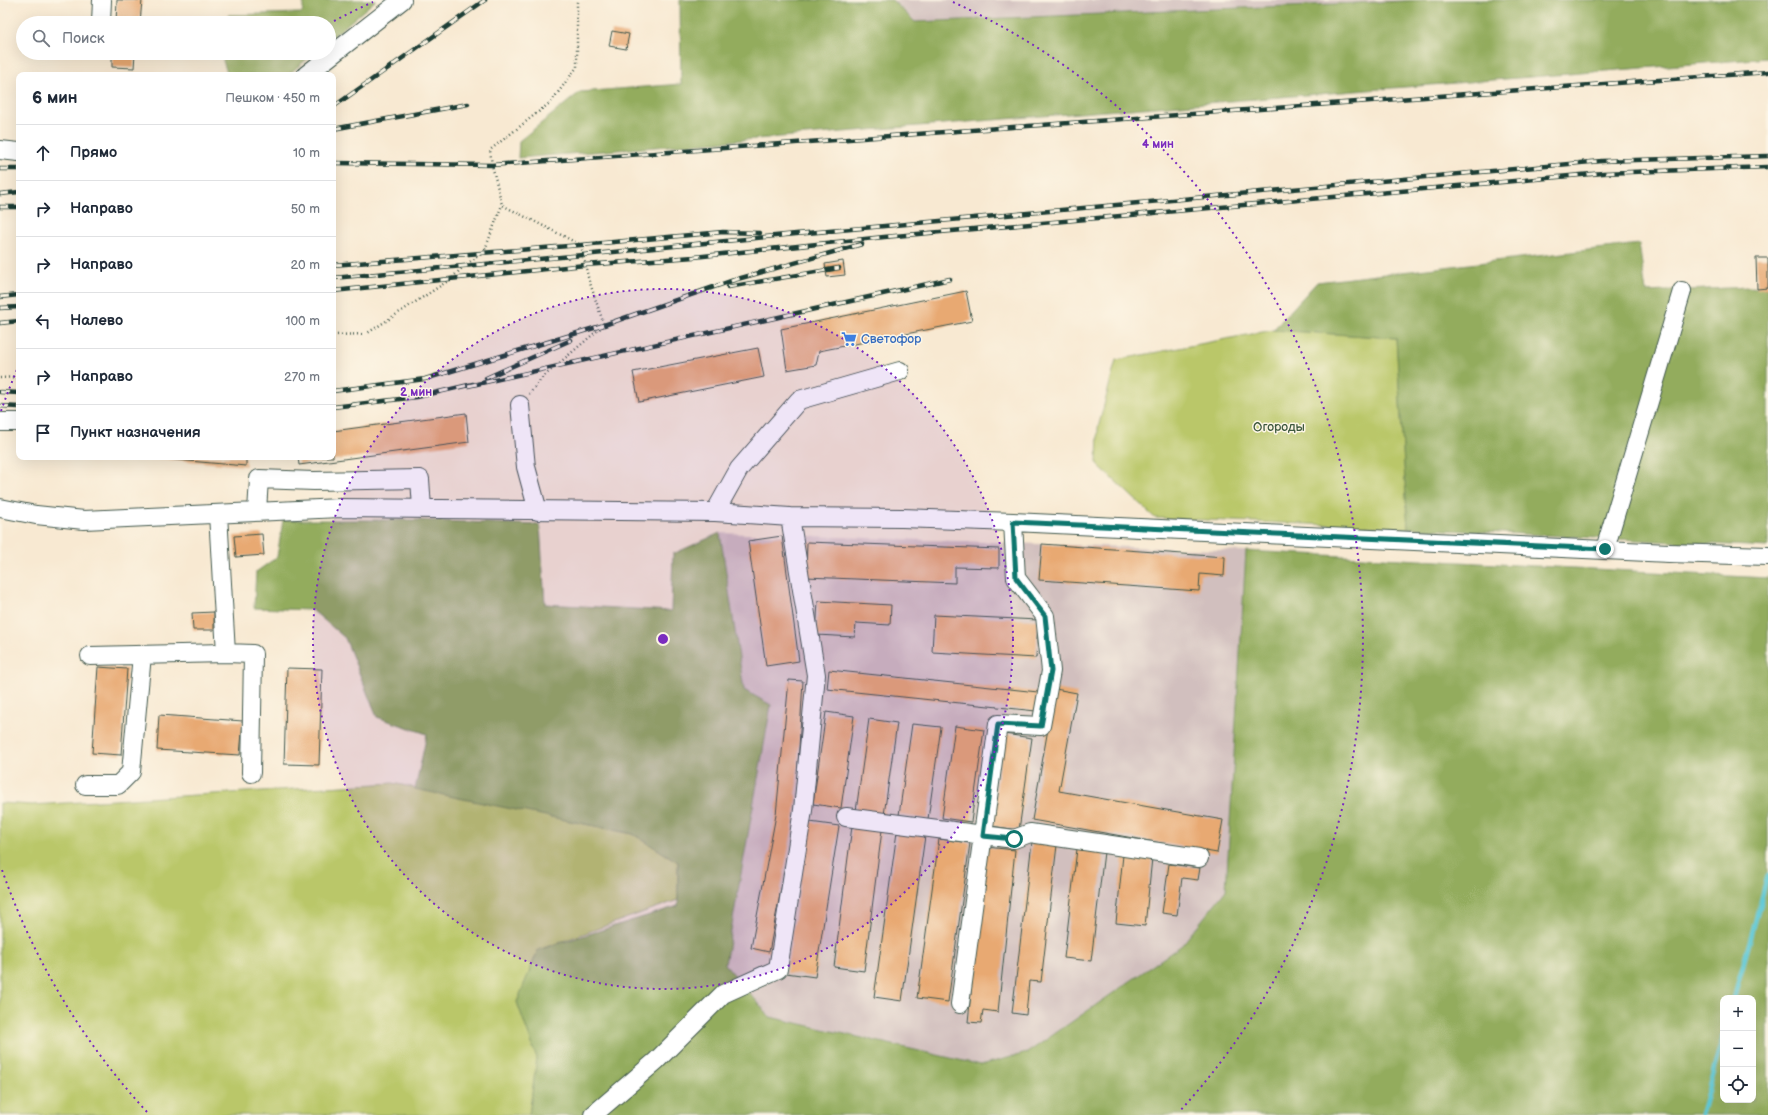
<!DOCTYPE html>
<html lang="ru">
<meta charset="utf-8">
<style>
:root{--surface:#fff;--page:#f6f6f7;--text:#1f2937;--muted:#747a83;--line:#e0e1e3}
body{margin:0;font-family:"Balsamiq Sans",sans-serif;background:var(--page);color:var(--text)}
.controls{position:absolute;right:12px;bottom:12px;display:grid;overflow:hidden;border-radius:8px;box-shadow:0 4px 16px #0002}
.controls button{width:36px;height:36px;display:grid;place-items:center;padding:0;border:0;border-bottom:1px solid var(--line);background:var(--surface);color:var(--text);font:20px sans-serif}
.stop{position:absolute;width:12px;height:12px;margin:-9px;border:3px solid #0f766e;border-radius:50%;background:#fff}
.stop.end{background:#0f766e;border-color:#fff;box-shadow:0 1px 4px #0008}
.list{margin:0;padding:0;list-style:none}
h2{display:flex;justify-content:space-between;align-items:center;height:52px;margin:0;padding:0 16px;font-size:17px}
h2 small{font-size:13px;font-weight:400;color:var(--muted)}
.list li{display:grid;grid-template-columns:26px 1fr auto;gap:12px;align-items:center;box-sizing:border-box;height:56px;padding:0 16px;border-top:1px solid var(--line)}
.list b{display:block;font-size:15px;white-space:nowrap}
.list em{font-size:13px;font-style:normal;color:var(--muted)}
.icon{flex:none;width:22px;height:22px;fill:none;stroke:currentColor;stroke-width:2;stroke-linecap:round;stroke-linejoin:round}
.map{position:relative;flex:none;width:1768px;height:1115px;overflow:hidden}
.search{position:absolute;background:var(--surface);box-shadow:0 4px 16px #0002;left:16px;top:16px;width:320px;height:44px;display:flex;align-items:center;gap:10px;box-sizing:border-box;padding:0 14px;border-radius:22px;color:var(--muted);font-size:15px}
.panel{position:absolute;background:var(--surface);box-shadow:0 4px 16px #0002;left:16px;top:72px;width:320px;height:388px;border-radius:8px}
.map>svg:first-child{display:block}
.industrial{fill:#d1bfbe}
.green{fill:#bac769;stroke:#6c824e}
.forest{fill:#93ac5d;stroke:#597448;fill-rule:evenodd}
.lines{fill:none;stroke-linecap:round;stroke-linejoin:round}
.stream{stroke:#5dc8d6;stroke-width:4.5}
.building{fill:#e8a972}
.minor-casing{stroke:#40574c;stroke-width:20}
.path{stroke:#40574c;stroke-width:2.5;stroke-dasharray:1 3;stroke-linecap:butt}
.minor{stroke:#fff;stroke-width:18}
.rail-casing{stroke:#1f3d34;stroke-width:4.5}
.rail{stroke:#fcf5e5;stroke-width:3;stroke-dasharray:9;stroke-linecap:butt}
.route{stroke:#0f766e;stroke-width:5}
.ring{fill:none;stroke:#7b2cbf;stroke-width:2;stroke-dasharray:2 4}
.labels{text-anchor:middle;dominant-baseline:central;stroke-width:3;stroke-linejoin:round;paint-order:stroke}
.shop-label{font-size:13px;fill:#366cbe;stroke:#fcf5e5;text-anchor:start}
.park-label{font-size:13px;fill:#3e593f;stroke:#fcf5e5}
.centre{fill:#7b2cbf;stroke:#fcf5e5;stroke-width:2}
.ring-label{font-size:12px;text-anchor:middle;font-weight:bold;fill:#7b2cbf;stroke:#fcf5e5;stroke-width:3;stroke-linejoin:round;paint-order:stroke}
</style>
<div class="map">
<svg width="1768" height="1115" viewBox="0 0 1768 1115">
<rect width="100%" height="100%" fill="#fcf5e5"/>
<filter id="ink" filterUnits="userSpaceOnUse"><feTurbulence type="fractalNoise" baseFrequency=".025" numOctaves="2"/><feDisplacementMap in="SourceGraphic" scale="8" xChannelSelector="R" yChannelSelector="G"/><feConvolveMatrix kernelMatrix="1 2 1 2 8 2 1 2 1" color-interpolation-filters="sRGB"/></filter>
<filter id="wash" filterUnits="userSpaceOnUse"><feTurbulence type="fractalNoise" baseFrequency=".012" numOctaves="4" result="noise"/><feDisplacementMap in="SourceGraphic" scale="16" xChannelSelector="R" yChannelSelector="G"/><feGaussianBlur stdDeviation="0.9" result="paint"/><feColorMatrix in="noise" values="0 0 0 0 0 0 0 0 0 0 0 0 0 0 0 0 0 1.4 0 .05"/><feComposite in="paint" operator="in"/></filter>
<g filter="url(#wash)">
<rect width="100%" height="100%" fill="#f8e9d2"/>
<!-- industrial -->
<path class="industrial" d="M892,0H1427L915,22Z
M720,533L1246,551L1226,890L1182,945L1027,1053L981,1065L770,1017L725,964L771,705L744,690Z"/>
<!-- green -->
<path class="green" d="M1273,330L1396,338L1408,528L1155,518L1097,464L1098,428L1116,360Z
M393,783L633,834L678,861V900L538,950L517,1002L537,1058L529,1115H0V803L32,805Z"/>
<!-- forest -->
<path class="forest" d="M304,0H376L329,40V23H227L228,15L302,13Z
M680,0H892L915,22L1427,0H1768V58L518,158L519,141L580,92L681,84Z
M224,53H314L288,75H228L223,61Z
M1639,244L1646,292L1748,287L1768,288V547L1408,528L1396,338L1273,330L1317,282Z
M283,520H418L540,525L545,604L671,611L673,554L720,533L744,690L771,705L725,964L770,1017L981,1065L1027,1053L1182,945L1226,890L1246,551L1768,578V1115H529L537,1058L517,1002L538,950L678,906V862L633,834L415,789L427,734L377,717L345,638L312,610L254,608L256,572L277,557ZM1723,998H1753V1100H1723Z"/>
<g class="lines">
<!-- stream -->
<path class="stream" d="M1734,998L1768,875
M1701,1115L1723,1037"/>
</g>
<g id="blocks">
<!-- building -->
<path class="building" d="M117,0H142L140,23H116Z
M612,31L629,34L626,49L609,46Z
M112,53H135L134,68L112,67Z
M1756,258H1768V288L1757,289Z
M843,261L845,275L827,277L825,264Z
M966,291L972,321L819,351L816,365L787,370L781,329Z
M758,348L764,377L639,402L633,372Z
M466,413L469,442L299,465L298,457H333V431Z
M143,457H246V466Z
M262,534L264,555L236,557L234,536Z
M782,536L799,661L766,666L748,541Z
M807,542L999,549V568L955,567V583L806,577Z
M1042,544L1225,557L1224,576L1200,574L1199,591L1039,580Z
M818,601L891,605L890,625L856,623L855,637L816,635Z
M214,612V630H193L192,613Z
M934,615L1038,620L1036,658L932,652Z
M98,667L127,669L121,755L92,753Z
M287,668L322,669L319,765L284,764Z
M829,670L1038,692L1036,711L827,689Z
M789,680L803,681L795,815L769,952L751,948L776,815Z
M1055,689L1077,693L1059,791L1223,820L1217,853L1032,820Z
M826,712L854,716L841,808L813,804Z
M159,715L243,721L240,755L157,750Z
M869,719L897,723L884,815L856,811Z
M912,724L941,727L928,819L899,815Z
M955,726L984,730L971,822L942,818Z
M1004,734L1032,738L1019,830L991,826Z
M810,822L839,826L815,977L786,973Z
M852,826L882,830L864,971L834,967Z
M897,832L925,836L902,1001L874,997Z
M939,839L970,843L948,1002L917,998Z
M1032,842L1057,845L1041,982L1029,981L1026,1015L1012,1013Z
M986,847L1015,850L998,1012L983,1010L981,1023L968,1022Z
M1077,849L1104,852L1091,961L1064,958Z
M1123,855L1152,858L1145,926L1116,923Z
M1169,864L1200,868L1198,880L1182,878L1177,915L1162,913Z"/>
</g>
</g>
<g filter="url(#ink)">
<use href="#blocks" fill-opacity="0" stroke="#40574c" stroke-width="1"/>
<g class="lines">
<defs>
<path id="minor" d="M101,23L102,0
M306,75L402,0
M0,150L19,152
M520,405L526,467L538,511
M0,422H19
M0,508L36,515L84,520L340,508L715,512L790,517L902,518L1013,522L1669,553L1768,556
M257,511L259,479L314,481L420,479L422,508
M715,512L739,469L799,400L900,371
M1605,549L1682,291
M226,653L253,654L251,773
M90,656L226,653L218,514
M85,785H118L131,772L142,655
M846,817L1014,839L1030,833L1199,858
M960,1004L998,724L1041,726L1051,671L1045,616L1016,578L1013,522
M593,1115L656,1061L723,994L778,969L803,810L816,675L790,517"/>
</defs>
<!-- minor casing -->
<use href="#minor" class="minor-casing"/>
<!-- path -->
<path class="path" d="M333,335L366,334L451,279L464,266L484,252L502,205
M0,378L19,377
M529,394L543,377L604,325L588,277L581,245L502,205L492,165L490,150L551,102L577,67V0"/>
<!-- minor -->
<use href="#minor" class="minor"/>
<defs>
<path id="rail" d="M333,107L485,0
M333,129L468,104
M333,163L492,165L1768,72
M0,169H19
M0,194L19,192
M0,207H19
M333,265L581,245L723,232L760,233
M333,278L583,255L796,234L1602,161L1768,156
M728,287L839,268
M333,291L585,265L694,257L884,237L1603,173L1768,167
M0,297L19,295
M0,308L19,307
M0,323L19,321
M486,378L571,340
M468,386L950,279
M333,391L425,379L604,325L734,280L862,244
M0,392L19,393
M0,406L19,407
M333,407L417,397L473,384"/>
</defs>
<!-- rail casing -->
<use href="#rail" class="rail-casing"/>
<!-- rail -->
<use href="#rail" class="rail"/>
</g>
</g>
<g class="lines" filter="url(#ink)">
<!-- route -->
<path class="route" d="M1014,839L983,836L998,724L1041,726L1051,671L1045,616L1016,578L1013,522L1605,549"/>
</g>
<!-- distance rings -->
<circle cx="663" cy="639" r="350" fill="#7b2cbf" fill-opacity=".12"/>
<g class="ring">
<circle cx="663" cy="639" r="350"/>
<path d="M147 1112A700 700 0 0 1 1 867M1 411A700 700 0 0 1 19 365M334 21A700 700 0 0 1 373 2M953 2A700 700 0 0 1 1179 1112"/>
</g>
<!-- icons -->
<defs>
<symbol id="supermarket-bare" viewBox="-9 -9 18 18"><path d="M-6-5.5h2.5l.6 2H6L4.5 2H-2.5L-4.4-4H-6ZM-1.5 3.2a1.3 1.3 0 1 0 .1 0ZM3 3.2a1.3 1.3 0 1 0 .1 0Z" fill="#3f7fe0" stroke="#fcf5e5" stroke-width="2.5" paint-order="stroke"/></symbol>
</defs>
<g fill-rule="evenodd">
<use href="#supermarket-bare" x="838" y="328" width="22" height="22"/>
</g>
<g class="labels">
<!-- shop labels -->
<g class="shop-label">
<text x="861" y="339">Светофор</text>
</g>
<!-- park labels -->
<g class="park-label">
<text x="1279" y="427">Огороды</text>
</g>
</g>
<circle cx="663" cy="639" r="6" class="centre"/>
<g class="ring-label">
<text x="1158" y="148">4 мин</text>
<text x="416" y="396">2 мин</text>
</g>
</svg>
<div class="controls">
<button>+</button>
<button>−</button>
<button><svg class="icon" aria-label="locate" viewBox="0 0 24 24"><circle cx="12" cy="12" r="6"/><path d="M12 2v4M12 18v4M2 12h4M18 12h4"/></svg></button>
</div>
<div class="stop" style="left:1014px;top:839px"></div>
<div class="stop end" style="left:1605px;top:549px"></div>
<div class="search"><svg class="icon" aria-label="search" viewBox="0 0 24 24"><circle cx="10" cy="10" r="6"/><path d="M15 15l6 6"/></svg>Поиск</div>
<section class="panel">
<h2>6 мин<small>Пешком · 450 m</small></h2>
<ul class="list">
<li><svg class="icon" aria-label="ahead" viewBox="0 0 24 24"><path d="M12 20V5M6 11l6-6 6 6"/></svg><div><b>Прямо</b></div><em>10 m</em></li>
<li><svg class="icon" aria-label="right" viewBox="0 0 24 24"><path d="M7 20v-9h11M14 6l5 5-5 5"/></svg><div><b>Направо</b></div><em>50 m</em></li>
<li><svg class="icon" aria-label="right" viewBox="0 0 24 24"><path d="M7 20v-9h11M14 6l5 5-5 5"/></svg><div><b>Направо</b></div><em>20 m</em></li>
<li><svg class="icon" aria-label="left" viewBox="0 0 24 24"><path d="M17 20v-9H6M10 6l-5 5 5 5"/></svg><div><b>Налево</b></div><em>100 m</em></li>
<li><svg class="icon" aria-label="right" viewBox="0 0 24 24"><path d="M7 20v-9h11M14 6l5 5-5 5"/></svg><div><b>Направо</b></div><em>270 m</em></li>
<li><svg class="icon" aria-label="arrive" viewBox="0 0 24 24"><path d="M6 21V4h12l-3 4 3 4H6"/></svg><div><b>Пункт назначения</b></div></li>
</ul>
</section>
</div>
